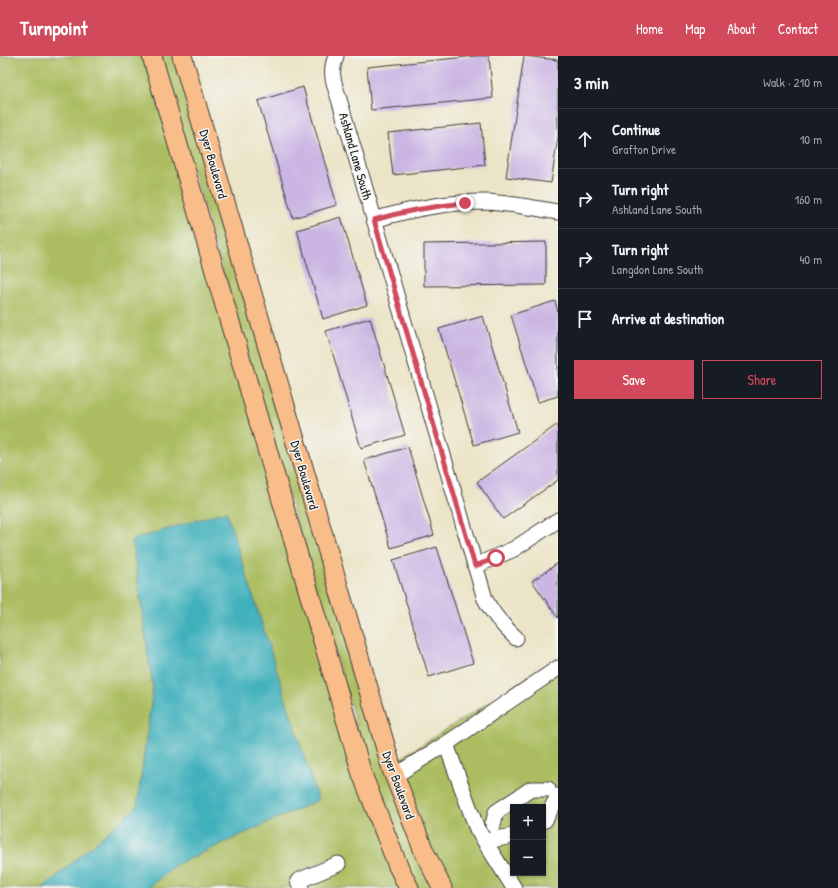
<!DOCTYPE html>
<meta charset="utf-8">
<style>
:root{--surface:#171b24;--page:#20242c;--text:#f1f3f6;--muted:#9ea1a6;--line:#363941;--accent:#d1495b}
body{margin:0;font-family:"Patrick Hand",sans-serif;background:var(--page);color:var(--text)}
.controls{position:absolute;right:12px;bottom:12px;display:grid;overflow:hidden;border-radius:0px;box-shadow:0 1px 3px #0004}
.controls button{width:36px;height:36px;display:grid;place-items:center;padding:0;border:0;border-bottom:1px solid var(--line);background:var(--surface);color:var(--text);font:20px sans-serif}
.stop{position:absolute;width:12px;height:12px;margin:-9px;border:3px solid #d1495b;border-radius:50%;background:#fff}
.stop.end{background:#d1495b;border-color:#fff;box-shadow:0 1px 4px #0008}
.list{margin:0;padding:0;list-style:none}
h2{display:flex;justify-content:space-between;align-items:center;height:52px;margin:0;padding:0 16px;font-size:17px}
h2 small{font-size:13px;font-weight:400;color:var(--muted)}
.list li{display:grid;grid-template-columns:26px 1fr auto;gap:12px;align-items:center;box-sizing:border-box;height:60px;padding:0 16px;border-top:1px solid var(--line)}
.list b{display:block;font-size:15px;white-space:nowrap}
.list p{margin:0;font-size:13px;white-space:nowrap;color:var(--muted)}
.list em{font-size:13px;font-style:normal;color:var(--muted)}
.actions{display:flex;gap:8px;padding:12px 16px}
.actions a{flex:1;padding:9px 0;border:1px solid var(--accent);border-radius:0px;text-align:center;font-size:14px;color:var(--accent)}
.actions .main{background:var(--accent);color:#fff}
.icon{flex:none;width:22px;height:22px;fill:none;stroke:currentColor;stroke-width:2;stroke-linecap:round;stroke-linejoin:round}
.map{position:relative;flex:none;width:558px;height:832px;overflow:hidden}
header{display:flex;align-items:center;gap:24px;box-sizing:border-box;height:56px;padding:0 20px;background:var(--accent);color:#fff}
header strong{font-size:19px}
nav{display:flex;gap:22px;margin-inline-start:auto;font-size:14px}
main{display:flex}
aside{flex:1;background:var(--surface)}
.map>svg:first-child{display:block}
.green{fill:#abbd61;stroke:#646c3e;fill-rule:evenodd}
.water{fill:#41b0bc;stroke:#2e666c}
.building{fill:#cab5e3}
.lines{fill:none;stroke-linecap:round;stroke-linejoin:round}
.minor-casing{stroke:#3b3a36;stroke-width:17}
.major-casing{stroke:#3b3a36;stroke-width:21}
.minor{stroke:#fff;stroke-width:15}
.major{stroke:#f8bd89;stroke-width:19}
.route{stroke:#d1495b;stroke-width:5}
.labels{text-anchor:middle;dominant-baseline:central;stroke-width:3;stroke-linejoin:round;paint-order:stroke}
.street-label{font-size:13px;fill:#1c1c1c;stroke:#f6f6f2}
</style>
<header>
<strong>Turnpoint</strong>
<nav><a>Home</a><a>Map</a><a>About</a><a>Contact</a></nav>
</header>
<main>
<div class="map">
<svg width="558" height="832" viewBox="0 0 558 832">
<rect width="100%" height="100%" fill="#f6f6f2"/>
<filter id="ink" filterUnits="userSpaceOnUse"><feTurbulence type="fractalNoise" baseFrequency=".025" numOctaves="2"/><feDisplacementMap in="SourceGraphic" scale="8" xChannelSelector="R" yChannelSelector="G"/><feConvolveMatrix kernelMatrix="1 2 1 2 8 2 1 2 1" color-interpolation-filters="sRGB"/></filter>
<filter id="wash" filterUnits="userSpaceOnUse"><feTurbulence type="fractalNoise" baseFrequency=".012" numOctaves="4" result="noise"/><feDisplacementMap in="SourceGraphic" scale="16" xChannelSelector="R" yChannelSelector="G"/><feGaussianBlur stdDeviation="0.9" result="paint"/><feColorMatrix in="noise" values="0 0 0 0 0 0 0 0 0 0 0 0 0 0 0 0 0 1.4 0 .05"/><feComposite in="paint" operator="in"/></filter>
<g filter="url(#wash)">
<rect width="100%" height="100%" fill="#ece4c7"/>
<!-- green -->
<path class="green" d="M0,0H143L400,832H310L309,830L348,812L340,798L294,818L290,828L292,832H148L175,809L318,744L132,484L153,632L137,751L43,832H0Z
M160,0H174L434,832H418L405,808L370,716Z
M558,603V832H451L430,791L398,704ZM513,751H543V817H513Z"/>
<!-- water -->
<path class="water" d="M226,455L318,744L175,809L148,832H43L137,751L153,632L132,484Z"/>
<g id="blocks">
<!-- building -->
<path class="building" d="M477,0H489L493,42L371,54L367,11Z
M524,0L558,4V81L551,127L506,121Z
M303,31L337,149L293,162L258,45Z
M481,67L485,109L393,119L388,77Z
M341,161L367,249L323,263L297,174Z
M546,186V229L424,230V188Z
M555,245L558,256V340L538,346L511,259Z
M483,260L518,376L474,389L439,273Z
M370,262L405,379L361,392L326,275Z
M558,368V424L503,463L477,426Z
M408,391L434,479L391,492L364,404Z
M437,491L473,607L429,621L393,504Z
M558,507V562L532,525Z"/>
</g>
</g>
<g filter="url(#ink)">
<use href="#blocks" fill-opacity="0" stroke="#3b3a36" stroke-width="1"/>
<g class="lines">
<defs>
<path id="minor" d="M336,0C329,17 334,27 339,43L485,543C493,559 503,570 516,582
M374,164C410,153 448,146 485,146C510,147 534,152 558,156
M475,510L514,493L558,464
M446,688L477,773L514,832
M394,720L446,688L558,612
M545,764L558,740
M493,769L496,756L531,733H548
M486,788L491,784L513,780
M301,832L298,825L338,808"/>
<path id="major" d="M152,0L362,718L398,810L409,832
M182,0L392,713L423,793L442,832"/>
</defs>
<!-- minor casing -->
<use href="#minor" class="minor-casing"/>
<!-- major casing -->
<use href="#major" class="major-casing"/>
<!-- minor -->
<use href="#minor" class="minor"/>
<!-- major -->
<use href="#major" class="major"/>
</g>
</g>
<g class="lines" filter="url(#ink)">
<!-- route -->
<path class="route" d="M465,147C434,150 404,155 374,164L475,510L496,502"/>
</g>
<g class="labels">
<!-- street labels -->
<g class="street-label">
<text transform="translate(356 100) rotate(74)">Ashland Lane South</text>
<text transform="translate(214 108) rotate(74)">Dyer Boulevard</text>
<text transform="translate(305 419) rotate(74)">Dyer Boulevard</text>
<text transform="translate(399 729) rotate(70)">Dyer Boulevard</text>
</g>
</g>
</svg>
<div class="controls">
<button>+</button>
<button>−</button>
</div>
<div class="stop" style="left:496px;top:502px"></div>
<div class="stop end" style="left:465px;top:147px"></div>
</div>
<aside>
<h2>3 min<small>Walk · 210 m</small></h2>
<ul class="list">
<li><svg class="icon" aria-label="ahead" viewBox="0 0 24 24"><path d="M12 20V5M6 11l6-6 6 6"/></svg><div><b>Continue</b><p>Grafton Drive</p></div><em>10 m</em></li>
<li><svg class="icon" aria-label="right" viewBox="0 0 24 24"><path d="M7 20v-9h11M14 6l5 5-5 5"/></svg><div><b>Turn right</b><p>Ashland Lane South</p></div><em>160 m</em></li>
<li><svg class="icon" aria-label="right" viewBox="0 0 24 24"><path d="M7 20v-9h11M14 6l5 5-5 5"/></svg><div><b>Turn right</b><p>Langdon Lane South</p></div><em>40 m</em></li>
<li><svg class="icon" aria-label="arrive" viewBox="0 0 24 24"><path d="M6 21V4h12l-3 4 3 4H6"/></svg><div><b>Arrive at destination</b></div></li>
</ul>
<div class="actions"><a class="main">Save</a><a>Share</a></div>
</aside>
</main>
